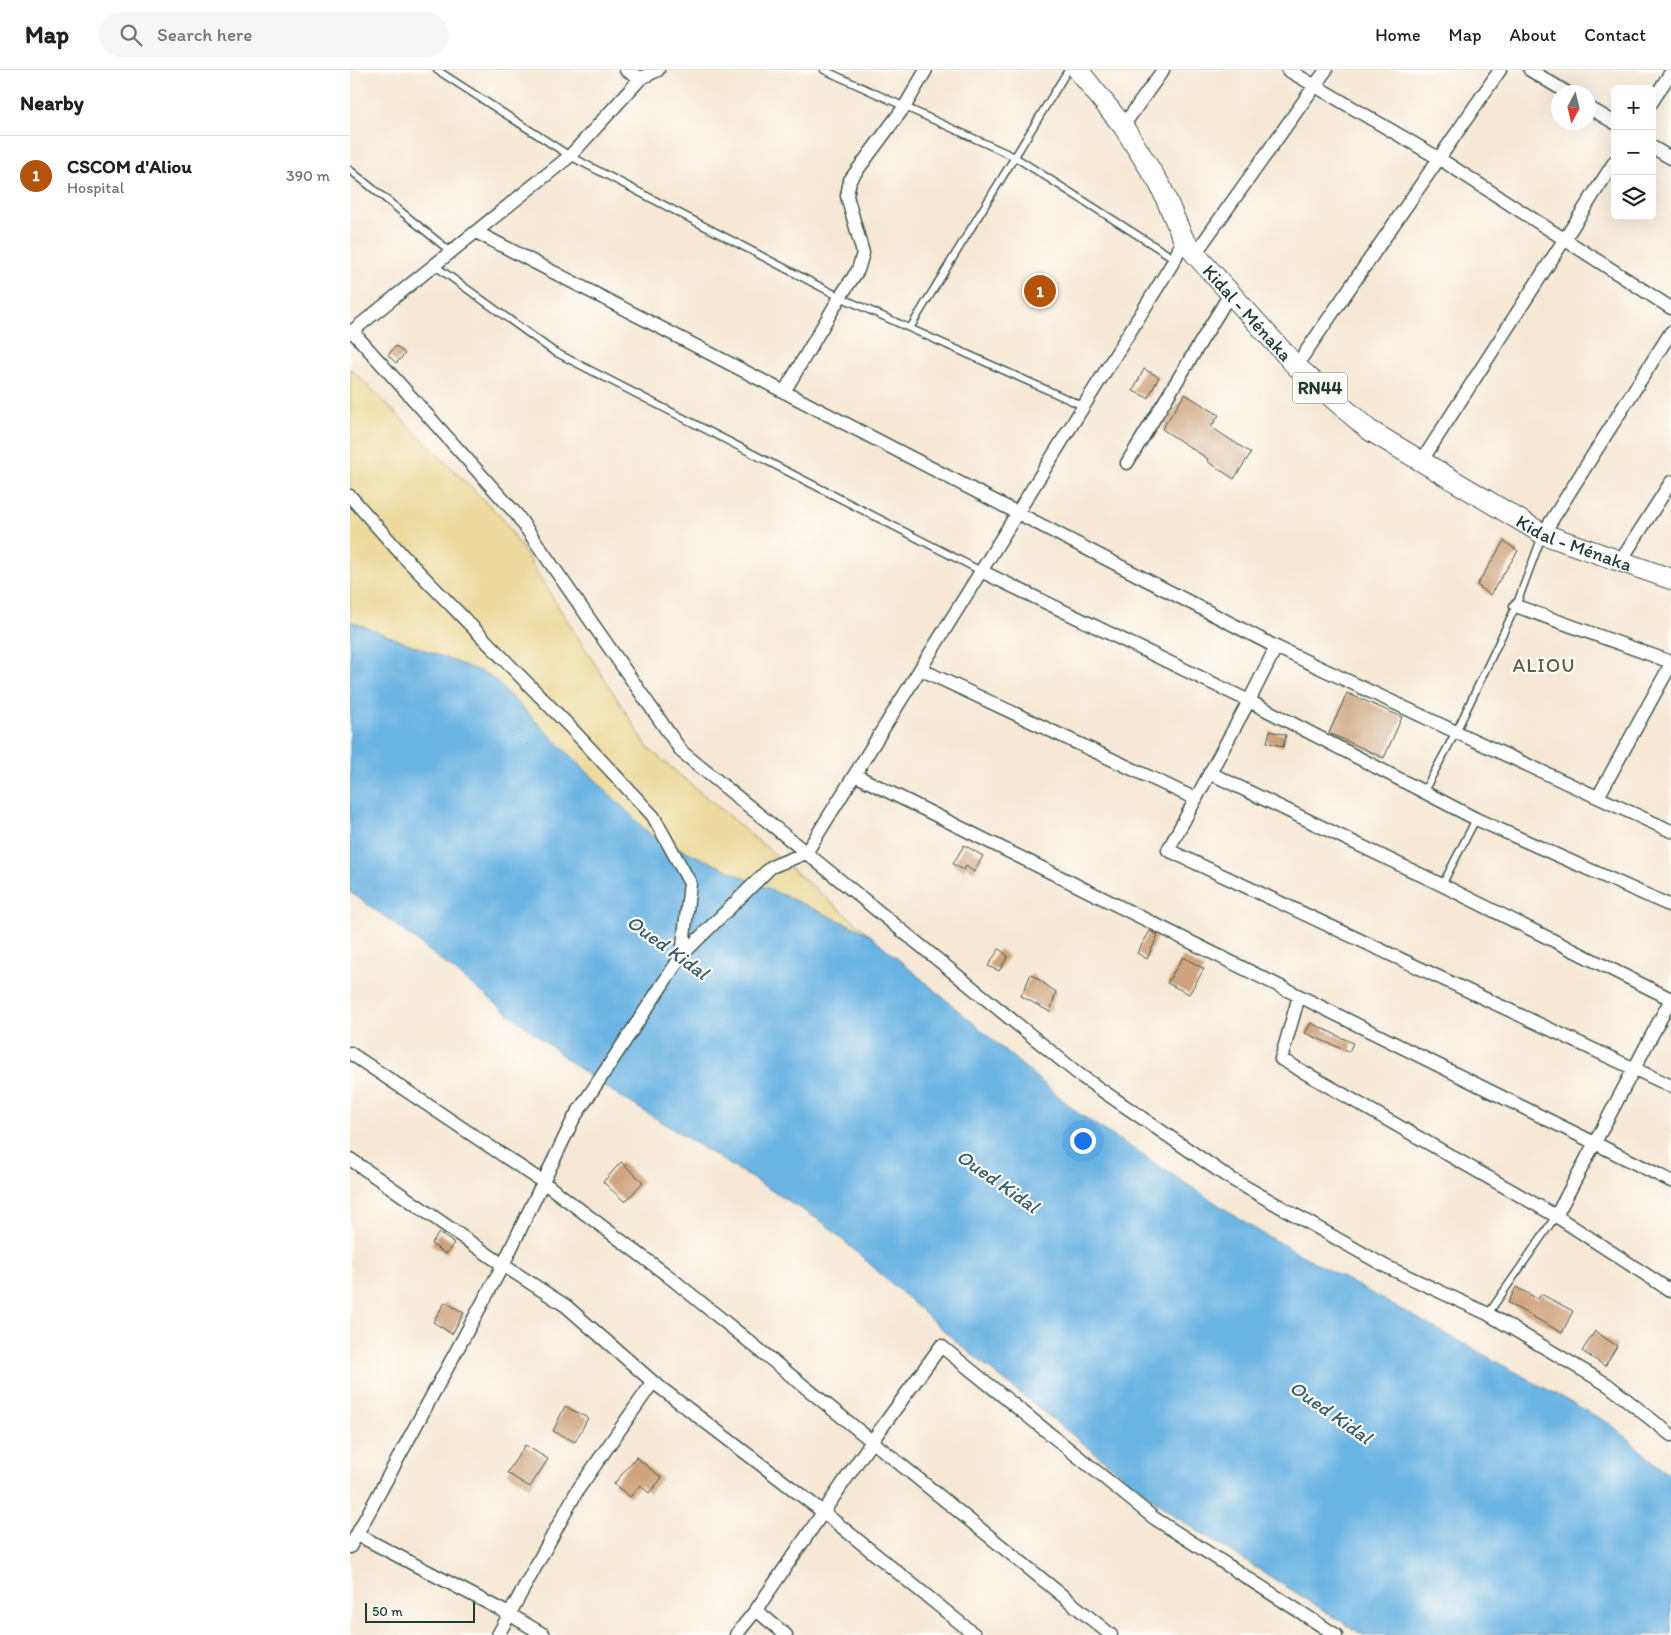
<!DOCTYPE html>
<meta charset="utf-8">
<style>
:root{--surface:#fff;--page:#f6f6f6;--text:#202124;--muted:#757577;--line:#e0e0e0;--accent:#b45309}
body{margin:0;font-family:Itim,sans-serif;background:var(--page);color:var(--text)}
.controls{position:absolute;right:15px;top:15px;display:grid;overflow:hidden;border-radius:8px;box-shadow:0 5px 20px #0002}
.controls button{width:45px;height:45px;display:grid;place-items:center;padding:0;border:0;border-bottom:1px solid var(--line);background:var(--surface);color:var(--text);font:25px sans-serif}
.compass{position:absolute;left:1201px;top:15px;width:45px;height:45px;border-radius:50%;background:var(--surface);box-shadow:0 5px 20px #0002;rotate:187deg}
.scale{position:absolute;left:15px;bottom:12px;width:110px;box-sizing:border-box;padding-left:5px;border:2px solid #1f3d34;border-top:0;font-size:14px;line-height:18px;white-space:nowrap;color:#1f3d34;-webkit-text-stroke:4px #fdfcf7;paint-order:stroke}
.you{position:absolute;left:732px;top:1070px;width:18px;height:18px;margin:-12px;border:4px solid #fff;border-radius:50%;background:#1a73e8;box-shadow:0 0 0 8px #1a73e833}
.badge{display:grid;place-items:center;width:32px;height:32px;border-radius:50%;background:var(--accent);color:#fff;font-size:16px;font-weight:700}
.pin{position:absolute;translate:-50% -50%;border:2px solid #fff;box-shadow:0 1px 5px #0006}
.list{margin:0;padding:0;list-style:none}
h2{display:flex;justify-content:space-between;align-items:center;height:65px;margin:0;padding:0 20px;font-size:21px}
h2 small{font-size:16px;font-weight:400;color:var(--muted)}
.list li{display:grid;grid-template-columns:32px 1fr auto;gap:15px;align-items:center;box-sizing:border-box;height:80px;padding:0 20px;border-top:1px solid var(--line)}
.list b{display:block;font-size:19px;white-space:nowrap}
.list p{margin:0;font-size:16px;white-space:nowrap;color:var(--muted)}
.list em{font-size:16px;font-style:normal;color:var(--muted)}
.icon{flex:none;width:28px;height:28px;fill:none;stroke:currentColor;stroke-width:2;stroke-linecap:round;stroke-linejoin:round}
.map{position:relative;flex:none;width:1321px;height:1565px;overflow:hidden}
header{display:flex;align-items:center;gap:30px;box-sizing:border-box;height:70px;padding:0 25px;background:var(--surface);border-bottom:1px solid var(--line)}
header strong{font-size:24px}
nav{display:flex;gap:28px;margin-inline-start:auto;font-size:18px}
.search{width:350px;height:45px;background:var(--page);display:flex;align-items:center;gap:12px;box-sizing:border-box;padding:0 18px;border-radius:28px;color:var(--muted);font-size:19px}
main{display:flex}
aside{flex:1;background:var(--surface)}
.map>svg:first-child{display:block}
.sand{fill:#eeda9e;stroke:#868c69}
.water{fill:#6bb4e3;stroke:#45788c}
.building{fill:#cea37d}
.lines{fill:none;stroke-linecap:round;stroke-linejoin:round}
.lane-casing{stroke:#3f574c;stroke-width:9}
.street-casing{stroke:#3f574c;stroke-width:15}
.primary-casing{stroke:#3f574c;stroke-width:22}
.lane{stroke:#fff;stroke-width:6}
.street{stroke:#fff;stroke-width:12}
.primary{stroke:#fff;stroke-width:20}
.labels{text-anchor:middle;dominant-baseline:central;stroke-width:4.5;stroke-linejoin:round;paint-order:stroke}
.shield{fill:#fdfcf7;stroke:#62766e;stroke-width:1}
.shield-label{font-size:18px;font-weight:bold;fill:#1f3d34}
.street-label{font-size:19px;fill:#1f3d34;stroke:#fdfcf7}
.neighbourhood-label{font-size:20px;letter-spacing:1px;fill:#5c614e;stroke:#fdfcf7}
.water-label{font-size:20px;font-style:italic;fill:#366169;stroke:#fdfcf7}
</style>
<header>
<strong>Map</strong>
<div class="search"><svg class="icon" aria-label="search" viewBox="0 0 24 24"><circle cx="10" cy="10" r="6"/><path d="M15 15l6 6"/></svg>Search here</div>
<nav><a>Home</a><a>Map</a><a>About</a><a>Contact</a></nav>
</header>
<main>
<aside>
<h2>Nearby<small></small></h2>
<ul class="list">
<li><span class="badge">1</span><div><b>CSCOM d'Aliou</b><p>Hospital</p></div><em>390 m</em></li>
</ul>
</aside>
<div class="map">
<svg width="1321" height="1565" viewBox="0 0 1321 1565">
<rect width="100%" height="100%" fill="#fdfcf7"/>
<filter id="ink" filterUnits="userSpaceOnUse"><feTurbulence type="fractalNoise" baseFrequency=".02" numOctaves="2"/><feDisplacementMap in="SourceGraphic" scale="10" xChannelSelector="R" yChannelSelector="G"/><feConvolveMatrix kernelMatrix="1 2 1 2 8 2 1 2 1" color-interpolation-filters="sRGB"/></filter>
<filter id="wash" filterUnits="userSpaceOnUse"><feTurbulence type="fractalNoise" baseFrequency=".0096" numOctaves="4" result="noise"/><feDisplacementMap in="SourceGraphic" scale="20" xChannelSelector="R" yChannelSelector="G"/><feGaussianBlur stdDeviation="1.12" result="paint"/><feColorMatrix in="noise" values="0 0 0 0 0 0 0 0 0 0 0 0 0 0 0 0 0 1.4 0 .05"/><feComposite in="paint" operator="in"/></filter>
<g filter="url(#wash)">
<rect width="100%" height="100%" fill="#f6e8d4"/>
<!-- sand -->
<path class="sand" d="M0,298L153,449L299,679L519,864L302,766L139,605L0,551Z"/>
<!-- water -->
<path class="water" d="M0,551L139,605L302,766L519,864L728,1043L915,1165L1262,1355L1321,1407V1565H1013L824,1446L610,1275L475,1154L241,1008L45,854L0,822Z"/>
<g id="blocks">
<!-- building -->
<path class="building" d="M46,276L55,284L46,293L38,285Z
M794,299L809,307L798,328L783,321Z
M835,324L869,345L861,357L901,383L884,409L857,391L858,389L812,359Z
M1154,471L1168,481L1140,525L1127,515Z
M997,623L1052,647L1034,688L979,663Z
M920,661L936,665L933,677L917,672Z
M614,775L633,786L624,802L616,796L614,800L603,794Z
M800,861L808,865L797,889L787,883Z
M649,879L658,886L649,901L638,896Z
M833,887L854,899L839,924L817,913Z
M681,904L706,922L700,942L671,926Z
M961,953L1003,973L999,982L955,963Z
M271,1092L293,1112L275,1132L253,1112Z
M89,1163L104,1173L96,1184L81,1174Z
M1166,1217L1188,1229L1191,1224L1223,1241L1212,1263L1158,1233Z
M95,1232L114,1243L102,1264L83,1252Z
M1245,1261L1267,1276L1255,1296L1232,1281Z
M215,1336L238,1348L225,1372L203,1361Z
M175,1375L198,1389L180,1417L157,1403Z
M286,1387L312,1408L299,1423L290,1415L280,1427L264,1414Z"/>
</g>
</g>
<g filter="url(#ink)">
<use href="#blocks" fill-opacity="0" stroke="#3f574c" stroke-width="1"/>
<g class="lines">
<defs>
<path id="lane" d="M87,0L220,86L490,227L733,336
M474,0L665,87L825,189
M0,100L101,182
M84,195L203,281L631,501
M560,258L718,0
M1074,721L1106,662L1166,536L1192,466
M1092,815L1126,749
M1138,1244L1206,1146"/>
<path id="street" d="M276,0L291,8
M938,0L1090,89L1321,238
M1180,0L1216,22
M1302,32L1321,2
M1238,37L1265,53
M773,56L813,0
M1302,77L1321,88
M126,162L926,577L1106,662L1321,761
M845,184L976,0
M2,261L167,445L332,682L731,1006L878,1107L1035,1196L1138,1244L1258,1315L1321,1365
M0,263L220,86L291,8L308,0
M946,296L1150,0
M434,322L490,227L508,200L513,183L497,126L500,110L555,36L576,0
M1071,392L1265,91
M777,393L880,224
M0,426L54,487L220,657L303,746L340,813L332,885
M1193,464L1321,262
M1270,492L1321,412
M631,501L899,631L1126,749L1321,836
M1166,536L1321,592
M926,577L899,631L818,780L1321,1016
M570,599L846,729
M860,703L1092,815L1321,929
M505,705L1321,1111
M1248,727L1321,594
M949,926L931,989L1206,1146L1321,1221
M0,983L193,1112L317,1205L761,1565
M0,1089L153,1195L216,1236L303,1312L473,1442L625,1565
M1206,1146L1321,929
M8,1465L159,1544L194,1565
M0,1477L153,1195L224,1048L332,885L421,797L456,783L825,189L833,168
M406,1540L436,1565
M148,1565L227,1421L303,1312
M386,1565L406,1540L522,1371L591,1276L804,1448L986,1565"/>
<g id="primary">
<path id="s1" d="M728,0L773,56L810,115L833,168L845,184L946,296L1019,360L1193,464L1321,509"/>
</g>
</defs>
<!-- lane casing -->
<use href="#lane" class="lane-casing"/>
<!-- street casing -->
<use href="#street" class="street-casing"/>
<!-- primary casing -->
<use href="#primary" class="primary-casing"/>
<!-- lane -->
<use href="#lane" class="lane"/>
<!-- street -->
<use href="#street" class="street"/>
<!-- primary -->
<use href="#primary" class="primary"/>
</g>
</g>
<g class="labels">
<!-- shield labels -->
<rect class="shield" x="942.5" y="302.5" width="55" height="31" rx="4"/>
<g class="shield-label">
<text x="970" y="318">RN44</text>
</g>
<!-- street labels -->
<g class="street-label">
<text stroke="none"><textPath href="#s1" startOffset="298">Kidal - Ménaka</textPath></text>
<text stroke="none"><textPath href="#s1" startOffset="702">Kidal - Ménaka</textPath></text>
</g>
<!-- neighbourhood labels -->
<g class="neighbourhood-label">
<text x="1194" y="595">ALIOU</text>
</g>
<!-- water labels -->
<g class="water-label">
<text transform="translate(318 877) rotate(36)">Oued Kidal</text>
<text transform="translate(648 1111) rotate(35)">Oued Kidal</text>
<text transform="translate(981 1342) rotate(35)">Oued Kidal</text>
</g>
</g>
</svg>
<div class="controls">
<button>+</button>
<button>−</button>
<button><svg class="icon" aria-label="layers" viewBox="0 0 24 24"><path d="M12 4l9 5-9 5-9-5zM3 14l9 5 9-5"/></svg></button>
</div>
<svg class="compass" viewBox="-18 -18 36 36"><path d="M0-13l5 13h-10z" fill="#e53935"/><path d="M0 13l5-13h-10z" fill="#757577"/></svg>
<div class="scale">50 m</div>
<div class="you"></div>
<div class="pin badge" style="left:690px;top:221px">1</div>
</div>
</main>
